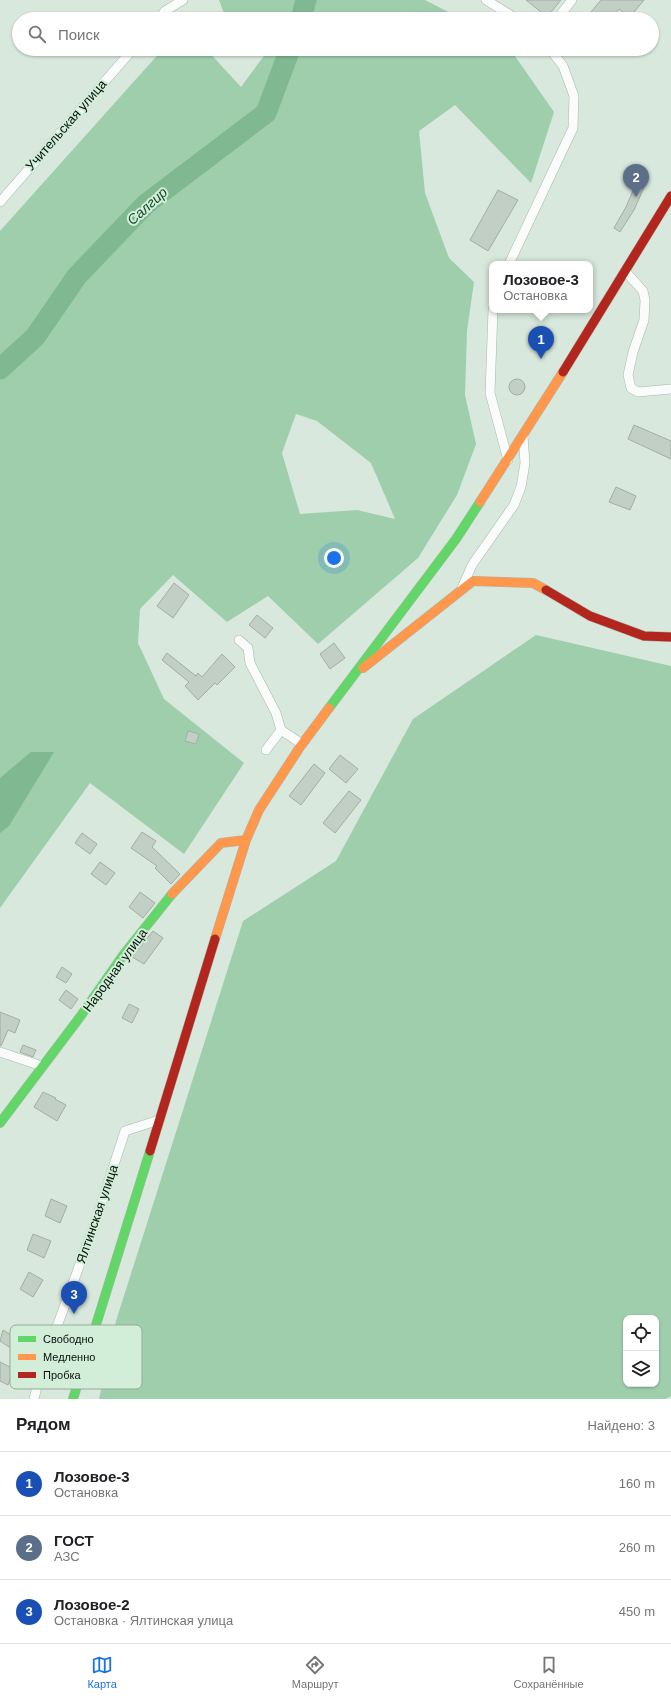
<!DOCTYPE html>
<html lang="ru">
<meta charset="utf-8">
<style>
:root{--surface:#fff;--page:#f6f6f6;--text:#202124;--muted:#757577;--line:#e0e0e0;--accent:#1a73e8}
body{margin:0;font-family:Arial,sans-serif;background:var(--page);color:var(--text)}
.controls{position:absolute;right:12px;bottom:12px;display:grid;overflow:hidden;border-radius:8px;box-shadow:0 1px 3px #0004}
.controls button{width:36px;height:36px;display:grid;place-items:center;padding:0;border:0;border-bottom:1px solid var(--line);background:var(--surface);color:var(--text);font:20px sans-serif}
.you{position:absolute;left:334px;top:558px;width:14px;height:14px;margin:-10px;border:3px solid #fff;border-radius:50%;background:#1a73e8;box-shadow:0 0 0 6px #1a73e833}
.badge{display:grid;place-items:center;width:26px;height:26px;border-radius:50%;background:var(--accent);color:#fff;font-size:13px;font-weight:700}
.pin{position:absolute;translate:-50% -33px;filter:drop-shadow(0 1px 2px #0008)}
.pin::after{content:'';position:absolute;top:21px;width:14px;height:12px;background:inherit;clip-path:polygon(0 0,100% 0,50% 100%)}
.popup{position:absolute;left:489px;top:261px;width:104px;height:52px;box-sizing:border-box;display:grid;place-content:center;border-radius:8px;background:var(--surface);filter:drop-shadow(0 1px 3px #0005);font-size:13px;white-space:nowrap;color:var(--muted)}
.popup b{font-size:15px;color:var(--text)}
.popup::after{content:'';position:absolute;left:50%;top:100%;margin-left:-8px;border:8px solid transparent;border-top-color:var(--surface)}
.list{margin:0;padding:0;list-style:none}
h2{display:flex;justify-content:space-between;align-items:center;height:52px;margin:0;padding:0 16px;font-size:17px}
h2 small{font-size:13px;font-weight:400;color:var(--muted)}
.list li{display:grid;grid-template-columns:26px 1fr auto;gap:12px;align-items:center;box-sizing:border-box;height:64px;padding:0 16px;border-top:1px solid var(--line)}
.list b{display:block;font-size:15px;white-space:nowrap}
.list p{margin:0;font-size:13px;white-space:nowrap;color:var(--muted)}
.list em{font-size:13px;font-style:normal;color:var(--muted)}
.icon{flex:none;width:22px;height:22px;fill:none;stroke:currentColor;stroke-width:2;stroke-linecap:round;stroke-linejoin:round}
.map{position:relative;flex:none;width:671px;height:1399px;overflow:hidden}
.search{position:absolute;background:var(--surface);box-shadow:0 1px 3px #0004;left:12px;right:12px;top:12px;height:44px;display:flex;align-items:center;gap:10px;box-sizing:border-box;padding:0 14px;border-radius:22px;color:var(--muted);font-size:15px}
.sheet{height:244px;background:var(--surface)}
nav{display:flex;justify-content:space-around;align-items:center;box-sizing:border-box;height:56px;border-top:1px solid var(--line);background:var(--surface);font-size:11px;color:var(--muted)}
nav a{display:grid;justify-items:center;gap:2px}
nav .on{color:var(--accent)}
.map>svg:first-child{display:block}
.forest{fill:#9eceac;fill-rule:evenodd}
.water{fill:#80b891}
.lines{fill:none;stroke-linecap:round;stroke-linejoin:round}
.river{stroke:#80b891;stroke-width:21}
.building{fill:#c2cfc5;stroke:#a2aea5}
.street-casing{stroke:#a9b6ad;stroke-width:10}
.fast-casing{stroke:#a9b6ad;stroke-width:10}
.slow-casing{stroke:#a9b6ad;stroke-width:10}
.jam-casing{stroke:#a9b6ad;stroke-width:10}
.street{stroke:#f9fcfa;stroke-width:9}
.fast{stroke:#63d668;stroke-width:9}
.slow{stroke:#ff974d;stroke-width:9}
.jam{stroke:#b3261e;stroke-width:9}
.labels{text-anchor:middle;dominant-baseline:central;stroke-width:4;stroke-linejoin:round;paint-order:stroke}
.street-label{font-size:13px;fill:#060f08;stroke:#d2eed9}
.water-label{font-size:14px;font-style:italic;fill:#144b29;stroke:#d2eed9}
.key{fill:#d2eed9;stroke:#95ab9a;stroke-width:1}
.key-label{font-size:11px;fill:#060f08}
</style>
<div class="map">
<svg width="671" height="1399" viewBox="0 0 671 1399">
<rect width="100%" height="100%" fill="#d8e8dc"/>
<!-- forest -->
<path class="forest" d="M219,0H425L462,19H226Z
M163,49H206L241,87L269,49H510L554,112L531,183L455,105L419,131L425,193L449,258L474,282L467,331L465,395L476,444L457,495L418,558L318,644L268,596L227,622L173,575L140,609L138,643L164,699L244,763L184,854L90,783L0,908V231ZM296,414L317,421L371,463L395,519L357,510L300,514L282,453Z
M536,635L671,666V1396L666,1399H99L116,1321L243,921L336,861L413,719ZM626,1318H656V1384H626Z"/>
<!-- water -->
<path class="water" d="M31,752H54L9,826L0,833V778Z"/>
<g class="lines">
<!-- river -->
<path class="river" d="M301,19L306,0
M0,369L35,337L77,276L146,204L266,113L290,49"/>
</g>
<!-- building -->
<path class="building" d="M526,0H561L547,17Z
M601,0H644L630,17L619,9L611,19H585Z
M641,172L649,176L634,210L620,232L614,228L626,207Z
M498,190L518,200L488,251L470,240Z
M509 387a8 8 0 1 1 16 0a8 8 0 1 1-16 0Z
M634,425L671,441V459L628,439Z
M616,487L636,496L630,510L609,502Z
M174,583L189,595L173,618L157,606Z
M257,615L273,628L265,638L249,625Z
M334,643L345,658L330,669L320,654Z
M167,653L196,676L198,673L202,677L222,654L235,667L217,685L215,683L198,700L185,686L189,682L162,660Z
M188,731L199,734L196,744L185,741Z
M340,755L358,769L346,783L329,769Z
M314,764L325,773L301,805L289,796Z
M349,791L361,800L335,833L323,823Z
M142,832L156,841L152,847L180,874L171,884L155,868L157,866L131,848Z
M82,833L97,844L90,854L75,843Z
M100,862L115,873L106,885L91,874Z
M140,892L155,903L143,918L129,907Z
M153,931L163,938L144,964L132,957Z
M62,967L72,974L66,983L56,977Z
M66,990L78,999L71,1009L59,1000Z
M129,1004L139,1009L132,1023L122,1018Z
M0,1012L20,1020L15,1033L8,1030L1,1046H0Z
M23,1045L36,1050L33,1057L20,1052Z
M43,1092L56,1098L55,1099L66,1105L57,1121L34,1107Z
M51,1199L67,1206L60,1223L45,1216Z
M33,1234L51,1241L44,1258L27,1250Z
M29,1272L43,1280L33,1297L20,1289Z
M3,1330L21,1341L17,1352L0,1341Z
M0,1362L14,1369L8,1385L0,1381Z"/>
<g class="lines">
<defs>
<path id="street" d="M486,0L517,19
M159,19L165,11L183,0
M557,19L572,0
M0,202L133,49
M509,264L573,128L574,96L563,66L550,49
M625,271L643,291L645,300L644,320L633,352L628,375L631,388L638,392L671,389
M493,310L490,393L508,460
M462,588L472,565L514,505L521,487L525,463L523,436
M239,640L248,648L250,663L276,713L281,730L302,744
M266,750L281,730
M0,1052L42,1066
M34,1399L41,1370L95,1223L125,1131L159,1120"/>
<path id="fast" d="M329,708L456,539L480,502
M0,1123L80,1017L124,954L172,894
M73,1399L150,1151"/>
<path id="slow" d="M480,502L563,372
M363,668L473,581L533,583L546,590
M172,894L221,843L246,840
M215,939L246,840L259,810L300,747L329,708"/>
<path id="jam" d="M563,372L671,196
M546,590L590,616L644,636L671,637
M150,1151L215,939"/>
</defs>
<!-- street casing -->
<use href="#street" class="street-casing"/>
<!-- fast casing -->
<use href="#fast" class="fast-casing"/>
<!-- slow casing -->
<use href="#slow" class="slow-casing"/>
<!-- jam casing -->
<use href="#jam" class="jam-casing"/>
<!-- street -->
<use href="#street" class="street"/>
<!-- fast -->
<use href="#fast" class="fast"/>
<!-- slow -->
<use href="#slow" class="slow"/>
<!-- jam -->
<use href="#jam" class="jam"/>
</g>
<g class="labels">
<!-- street labels -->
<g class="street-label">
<text transform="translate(66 125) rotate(-49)">Учительская улица</text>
<text transform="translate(115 970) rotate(-54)">Народная улица</text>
<text transform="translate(97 1214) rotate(-71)">Ялтинская улица</text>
</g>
<!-- water labels -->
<g class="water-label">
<text transform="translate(147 206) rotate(-42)">Салгир</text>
</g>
</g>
<!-- legend -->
<rect x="10" y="1325" width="132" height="64" rx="6" class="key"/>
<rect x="18" y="1336" width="18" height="6" fill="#63d668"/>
<rect x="18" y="1354" width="18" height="6" fill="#ff974d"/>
<rect x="18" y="1372" width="18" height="6" fill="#b3261e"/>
<g class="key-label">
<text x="43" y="1343">Свободно</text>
<text x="43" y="1361">Медленно</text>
<text x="43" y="1379">Пробка</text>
</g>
</svg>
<div class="controls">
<button><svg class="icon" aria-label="locate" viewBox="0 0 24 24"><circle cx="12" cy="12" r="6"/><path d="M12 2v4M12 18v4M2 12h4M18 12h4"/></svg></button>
<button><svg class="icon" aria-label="layers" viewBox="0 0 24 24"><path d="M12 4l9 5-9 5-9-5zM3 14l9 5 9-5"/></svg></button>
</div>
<div class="you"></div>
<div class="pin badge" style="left:541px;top:359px;background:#1a4fb4">1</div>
<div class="popup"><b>Лозовое-3</b>Остановка</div>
<div class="pin badge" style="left:636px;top:197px;background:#5c6f8a">2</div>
<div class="pin badge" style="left:74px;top:1314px;background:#1a4fb4">3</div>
<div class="search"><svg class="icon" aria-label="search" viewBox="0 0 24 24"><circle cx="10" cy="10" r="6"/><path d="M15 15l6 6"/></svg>Поиск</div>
</div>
<section class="sheet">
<h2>Рядом<small>Найдено: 3</small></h2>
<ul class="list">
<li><span class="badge" style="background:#1a4fb4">1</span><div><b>Лозовое-3</b><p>Остановка</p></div><em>160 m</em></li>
<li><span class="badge" style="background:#5c6f8a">2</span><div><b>ГОСТ</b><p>АЗС</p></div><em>260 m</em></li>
<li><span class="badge" style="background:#1a4fb4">3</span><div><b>Лозовое-2</b><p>Остановка · Ялтинская улица</p></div><em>450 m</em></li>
</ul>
</section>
<nav>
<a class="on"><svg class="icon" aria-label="map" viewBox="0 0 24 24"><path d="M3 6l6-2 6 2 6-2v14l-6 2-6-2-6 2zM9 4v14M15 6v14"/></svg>Карта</a>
<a><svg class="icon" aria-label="directions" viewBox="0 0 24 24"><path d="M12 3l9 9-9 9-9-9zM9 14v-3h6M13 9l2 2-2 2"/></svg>Маршрут</a>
<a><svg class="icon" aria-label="saved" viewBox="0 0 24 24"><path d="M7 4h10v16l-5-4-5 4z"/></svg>Сохранённые</a>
</nav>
